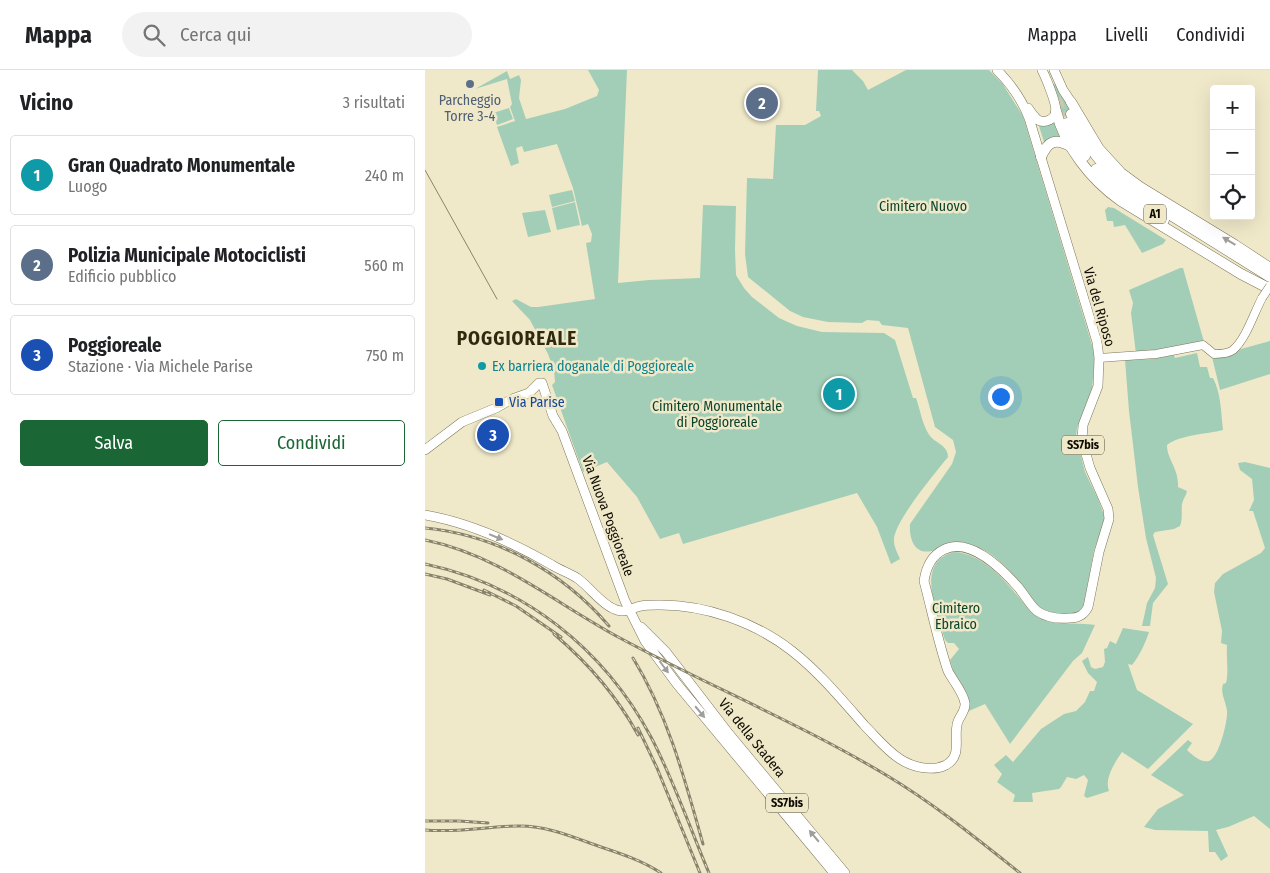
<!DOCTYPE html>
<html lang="it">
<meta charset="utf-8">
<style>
:root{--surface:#fff;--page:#f2f2f2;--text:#202124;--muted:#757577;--line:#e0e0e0;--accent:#1a6634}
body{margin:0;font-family:"Fira Sans Condensed",sans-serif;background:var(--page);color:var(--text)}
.controls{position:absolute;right:15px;top:15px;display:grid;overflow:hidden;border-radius:5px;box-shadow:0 5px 20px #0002}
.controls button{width:45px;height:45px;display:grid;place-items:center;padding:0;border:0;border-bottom:1px solid var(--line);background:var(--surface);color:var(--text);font:25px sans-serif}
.you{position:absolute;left:575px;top:326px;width:18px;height:18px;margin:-12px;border:4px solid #fff;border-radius:50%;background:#1a73e8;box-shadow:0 0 0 8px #1a73e833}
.badge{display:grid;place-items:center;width:32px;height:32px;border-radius:50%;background:var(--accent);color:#fff;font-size:16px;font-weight:700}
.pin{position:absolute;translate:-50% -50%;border:2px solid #fff;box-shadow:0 1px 5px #0006}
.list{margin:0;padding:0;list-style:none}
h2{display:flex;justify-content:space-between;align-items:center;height:65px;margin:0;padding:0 20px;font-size:21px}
h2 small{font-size:16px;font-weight:400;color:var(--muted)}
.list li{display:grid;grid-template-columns:32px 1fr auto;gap:15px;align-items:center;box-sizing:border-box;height:80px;margin:0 10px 10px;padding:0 10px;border:1px solid var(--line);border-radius:5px}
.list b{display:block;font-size:19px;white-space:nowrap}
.list p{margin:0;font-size:16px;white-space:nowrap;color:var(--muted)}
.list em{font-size:16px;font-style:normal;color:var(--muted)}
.actions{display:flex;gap:10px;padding:15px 20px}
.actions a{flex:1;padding:11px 0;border:1px solid var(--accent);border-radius:5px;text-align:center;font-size:18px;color:var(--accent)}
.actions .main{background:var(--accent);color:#fff}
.icon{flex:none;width:28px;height:28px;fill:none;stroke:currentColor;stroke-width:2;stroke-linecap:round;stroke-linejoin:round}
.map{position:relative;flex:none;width:845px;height:803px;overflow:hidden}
header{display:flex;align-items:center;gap:30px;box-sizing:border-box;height:70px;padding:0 25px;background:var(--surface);border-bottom:1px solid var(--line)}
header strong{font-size:24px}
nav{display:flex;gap:28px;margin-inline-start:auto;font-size:18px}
.search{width:350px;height:45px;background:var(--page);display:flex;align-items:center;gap:12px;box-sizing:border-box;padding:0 18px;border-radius:28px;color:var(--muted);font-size:19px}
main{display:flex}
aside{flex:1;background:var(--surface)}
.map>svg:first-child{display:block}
.green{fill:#a2ceb7}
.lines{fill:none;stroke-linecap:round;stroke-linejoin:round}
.highway-tunnel{stroke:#cec8ab;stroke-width:10;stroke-dasharray:10 5;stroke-linecap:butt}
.secondary-casing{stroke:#7b7558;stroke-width:9}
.primary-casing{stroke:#7b7558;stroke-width:10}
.highway-casing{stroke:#7b7558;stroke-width:11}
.secondary{stroke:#fff;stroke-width:8}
.primary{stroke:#fff;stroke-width:9}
.highway{stroke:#fff;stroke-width:10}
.tram{stroke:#88836d;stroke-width:1}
.rail-casing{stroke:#88836d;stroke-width:3}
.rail{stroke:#f0e9c9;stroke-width:1;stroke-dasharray:4;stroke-linecap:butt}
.secondary-bridge-casing{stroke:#7b7558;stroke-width:9;stroke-linecap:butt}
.secondary-bridge{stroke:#fff;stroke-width:8}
.oneway{fill:#9f9e9a}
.service-dot{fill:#5c6f8a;stroke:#f0e9c9;stroke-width:2}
.culture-dot{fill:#0f9aa8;stroke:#f0e9c9;stroke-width:2}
.transit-dot{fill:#1a4fb4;stroke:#f0e9c9;stroke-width:2}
.labels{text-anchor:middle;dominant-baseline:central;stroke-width:5;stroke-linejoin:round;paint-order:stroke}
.shield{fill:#f0e9c9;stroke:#524e3e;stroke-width:1}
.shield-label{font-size:12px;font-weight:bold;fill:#0f0c03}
.service-label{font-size:14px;fill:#4e5e75;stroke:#f0e9c9}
.park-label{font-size:14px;fill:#09432d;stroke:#f0e9c9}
.street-label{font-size:14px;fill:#0f0c03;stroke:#f0e9c9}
.culture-label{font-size:14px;fill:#0d838f;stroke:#f0e9c9;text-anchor:start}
.transit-label{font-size:14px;fill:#164399;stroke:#f0e9c9;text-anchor:start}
.district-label{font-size:19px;font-weight:bold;letter-spacing:1px;fill:#2f290e;stroke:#f0e9c9}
</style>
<header>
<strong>Mappa</strong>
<div class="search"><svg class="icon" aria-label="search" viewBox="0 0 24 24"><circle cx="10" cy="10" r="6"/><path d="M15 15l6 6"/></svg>Cerca qui</div>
<nav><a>Mappa</a><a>Livelli</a><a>Condividi</a></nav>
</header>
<main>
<aside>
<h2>Vicino<small>3 risultati</small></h2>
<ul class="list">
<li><span class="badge" style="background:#0f9aa8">1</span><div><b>Gran Quadrato Monumentale</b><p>Luogo</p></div><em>240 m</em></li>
<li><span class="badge" style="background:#5c6f8a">2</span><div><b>Polizia Municipale Motociclisti</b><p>Edificio pubblico</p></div><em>560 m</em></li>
<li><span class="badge" style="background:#1a4fb4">3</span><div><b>Poggioreale</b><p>Stazione · Via Michele Parise</p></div><em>750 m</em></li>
</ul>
<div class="actions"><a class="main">Salva</a><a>Condividi</a></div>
</aside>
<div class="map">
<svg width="845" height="803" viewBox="0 0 845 803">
<rect width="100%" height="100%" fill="#f0e9c9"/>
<!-- green -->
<path class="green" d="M163,0H202L193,213L224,210L275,208L278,135L311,136L310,180L311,205L319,218L327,227L354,248L372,256L397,262L459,263L470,270L488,328H491C495,339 497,353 503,363C508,373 523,374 523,387C511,402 467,454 469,471C469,477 473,484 475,489L466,494L452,457L432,423L258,474L254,463L235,469L212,427L182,392L158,402L127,315L130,312L129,300L123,284L105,250L87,231L91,229L106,237H113L170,229L161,173L166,172L167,164L163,154L157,156L148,118L132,74L99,82L97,76L91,78L94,93L86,96L72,57L90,51L85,37L87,34L82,9L50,19L82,1L85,9L94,5L96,10L94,28L101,49L140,39L172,26L174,20Z
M393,0H427L438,11L443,20L481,0H564L577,13L598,46L670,285L667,320L652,358L651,366L660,402L673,429L679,445V452L669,480L659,535L652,543C647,545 642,544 637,544C612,543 610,530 596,514C586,502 572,487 559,480C552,477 541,473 533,472C523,472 516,479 507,481C489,485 484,468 485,454L527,394L531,382L528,370L510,357L483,258L457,255L454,251L442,250L437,253L403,252L378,247L365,241L323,207L320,184L322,108L348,109L351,55H380L396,46L394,41H391Z
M628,14H631L647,43L641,45L637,49Z
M84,38L88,49L72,55L68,43Z
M630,49L638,69L620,75L613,53Z
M147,120L150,131L127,137L124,125Z
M150,132L155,155L132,160L127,138Z
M683,137L689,138L741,170L738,174L717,183L700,155L689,157L688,151H682L680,140Z
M120,140L126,162L103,167L97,143Z
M755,198H758L779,272L711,284L706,243L708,233L704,220Z
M845,271V304L795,320L787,287Z
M772,283L775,297H782L785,308H788C796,323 796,342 798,360C782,364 754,365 742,375C742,390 754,398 753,417L762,421C761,426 758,429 757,434C756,441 758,449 755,456L749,459L730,462L728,465L743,514L728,533L725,556H717L722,533L730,518L731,508L721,468L713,417L704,341L700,290L727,289L749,285L750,288Z
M820,392L845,398V759L829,746L803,757L791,760L803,786L796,791L790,782H784L783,761L730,760L719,757L733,739L759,725L726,705L763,670L767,673L762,680L763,681C769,686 776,693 784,691C794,688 803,650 802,641C801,632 795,623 798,614L801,613C804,601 801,588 802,575L796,573L797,561L789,522L790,513L798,504L836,483L840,478L828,441H824L829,430L827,409L815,400L813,393Z
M530,482C556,484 576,506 592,525C599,533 603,541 613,547C629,556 652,552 670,555L657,583L648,591L585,674L560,634L544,641V629L531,609L525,590L534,579L529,573H523L520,570C513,545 488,490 530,482Z
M698,558L724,562C720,574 715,585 707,595L703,594L712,620L768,654L723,699L697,682C690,692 679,709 684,721L662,728L659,726L663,710L659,705L651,709L642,707L636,717L634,719L607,723L608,732H588L590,725L572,712L577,704L569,695L581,685L588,692L616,659L639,644L651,641L660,632L665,621H669L672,612L663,603L657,591L663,587L666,597L670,599L678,597L680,592L679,579L682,578L685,571L691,574Z"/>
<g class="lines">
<!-- highway-tunnel -->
<path class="highway-tunnel" d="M631,29L639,47"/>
<defs>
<path id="secondary" d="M674,288L731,284L778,275L789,284C795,284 803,284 808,280C821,269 829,243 837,228"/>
<path id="primary" d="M629,0L638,20L646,32
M603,38C606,42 609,47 613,50C620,54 630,49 631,41C631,32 621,8 617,0
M0,380L37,352L71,338L87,329L104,323L114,313H117L128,346L137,361L200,531L220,571L252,614L409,803
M0,445C46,453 87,472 127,495C135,500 144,503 152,508C165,517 175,533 189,539C199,544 206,538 216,536C221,535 227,535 232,535C279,534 330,552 367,581C394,602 417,630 440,656C451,667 461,680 475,689C487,697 507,702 521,695C537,686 529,669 532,655C533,647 541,642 540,633C538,622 528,611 523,601C513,572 507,541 499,511C501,498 506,486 518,480C544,466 577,499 593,517C599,524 605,535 612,541C622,548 634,549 645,548C654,548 659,545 663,537L674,482L684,449L683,439L665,398L657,370L658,355L673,316L674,288L672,272L604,48C597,30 586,14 572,0
M216,557L241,582L304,664L420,803"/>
<path id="highway" d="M646,32L674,79L696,103L715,117L810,175L845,198
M631,41C640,77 666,110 696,131L816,204L845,219
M646,44C661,74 678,99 704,119L845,207
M642,53L660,86
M616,87C623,71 630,68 645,76
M671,99C689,122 715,135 739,150"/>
</defs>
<!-- secondary casing -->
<use href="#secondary" class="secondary-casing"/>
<!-- primary casing -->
<use href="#primary" class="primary-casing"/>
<!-- highway casing -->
<use href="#highway" class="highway-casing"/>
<!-- secondary -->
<use href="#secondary" class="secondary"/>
<!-- primary -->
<use href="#primary" class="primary"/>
<!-- highway -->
<use href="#highway" class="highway"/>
<!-- tram -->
<path class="tram" d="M0,100L72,229"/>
<defs>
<path id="rail" d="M0,458C72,465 138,502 184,556
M0,470C74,485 130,533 195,568C282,615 376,654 461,705C508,733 551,768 595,803
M0,494C99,515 179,579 226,667C249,711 265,758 284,803
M0,504L22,509L65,525
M59,520L91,536L136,567
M129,564C163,593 192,626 213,665
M208,588C243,645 260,710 278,774
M213,658L232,698L275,803
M0,751H34L63,753
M0,760C32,763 63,756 95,756C124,756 150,768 176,777C197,784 218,791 236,803"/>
</defs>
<!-- rail casing -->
<use href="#rail" class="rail-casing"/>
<!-- rail -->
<use href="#rail" class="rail"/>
<defs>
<path id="secondary-bridge" d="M837,228L845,216"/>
</defs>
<!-- secondary-bridge casing -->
<use href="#secondary-bridge" class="secondary-bridge-casing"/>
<!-- secondary-bridge -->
<use href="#secondary-bridge" class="secondary-bridge"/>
</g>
<!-- one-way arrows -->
<defs><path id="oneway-solid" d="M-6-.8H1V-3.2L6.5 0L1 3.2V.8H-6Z" transform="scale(1.25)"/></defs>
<g class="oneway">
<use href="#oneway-solid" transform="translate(804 171) rotate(-149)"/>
<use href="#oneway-solid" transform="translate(71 467) rotate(22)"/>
<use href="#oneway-solid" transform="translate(239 597) rotate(53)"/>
<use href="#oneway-solid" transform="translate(275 642) rotate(50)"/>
<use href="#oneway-solid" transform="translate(389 766) rotate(-130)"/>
</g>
<!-- markers -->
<circle class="service-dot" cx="45" cy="14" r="5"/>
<circle class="culture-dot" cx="57" cy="296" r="5"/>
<rect class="transit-dot" x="69" y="327" width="10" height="10" rx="2.5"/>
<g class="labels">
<!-- shield labels -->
<g class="shield">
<rect x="719" y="134.5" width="22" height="19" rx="4"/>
<rect x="637" y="365.5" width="42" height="19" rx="4"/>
<rect x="341" y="723.5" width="42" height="19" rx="4"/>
</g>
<g class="shield-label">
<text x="730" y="144">A1</text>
<text x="658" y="375">SS7bis</text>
<text x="362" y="733">SS7bis</text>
</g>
<!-- service labels -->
<g class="service-label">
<text x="45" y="30">Parcheggio<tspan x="45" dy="16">Torre 3-4</tspan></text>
</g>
<!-- park labels -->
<g class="park-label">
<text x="498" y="136">Cimitero Nuovo</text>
<text x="292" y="336">Cimitero Monumentale<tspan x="292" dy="16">di Poggioreale</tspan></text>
<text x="531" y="538">Cimitero<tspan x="531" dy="16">Ebraico</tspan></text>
</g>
<!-- street labels -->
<g class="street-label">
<text transform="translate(674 237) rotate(74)">Via del Riposo</text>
<text transform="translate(183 446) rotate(70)">Via Nuova Poggioreale</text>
<text transform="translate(327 668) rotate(51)">Via della Stadera</text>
</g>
<!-- culture labels -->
<g class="culture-label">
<text x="67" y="296">Ex barriera doganale di Poggioreale</text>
</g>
<!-- transit labels -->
<g class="transit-label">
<text x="84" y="332">Via Parise</text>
</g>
<!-- district labels -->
<g class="district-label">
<text x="92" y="268">POGGIOREALE</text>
</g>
</g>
</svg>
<div class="controls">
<button>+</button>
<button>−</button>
<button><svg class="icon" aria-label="locate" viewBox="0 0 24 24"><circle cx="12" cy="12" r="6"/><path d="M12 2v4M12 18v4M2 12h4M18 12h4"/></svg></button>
</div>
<div class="you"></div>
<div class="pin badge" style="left:414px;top:324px;background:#0f9aa8">1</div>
<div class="pin badge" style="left:337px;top:33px;background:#5c6f8a">2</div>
<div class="pin badge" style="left:68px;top:365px;background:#1a4fb4">3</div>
</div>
</main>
